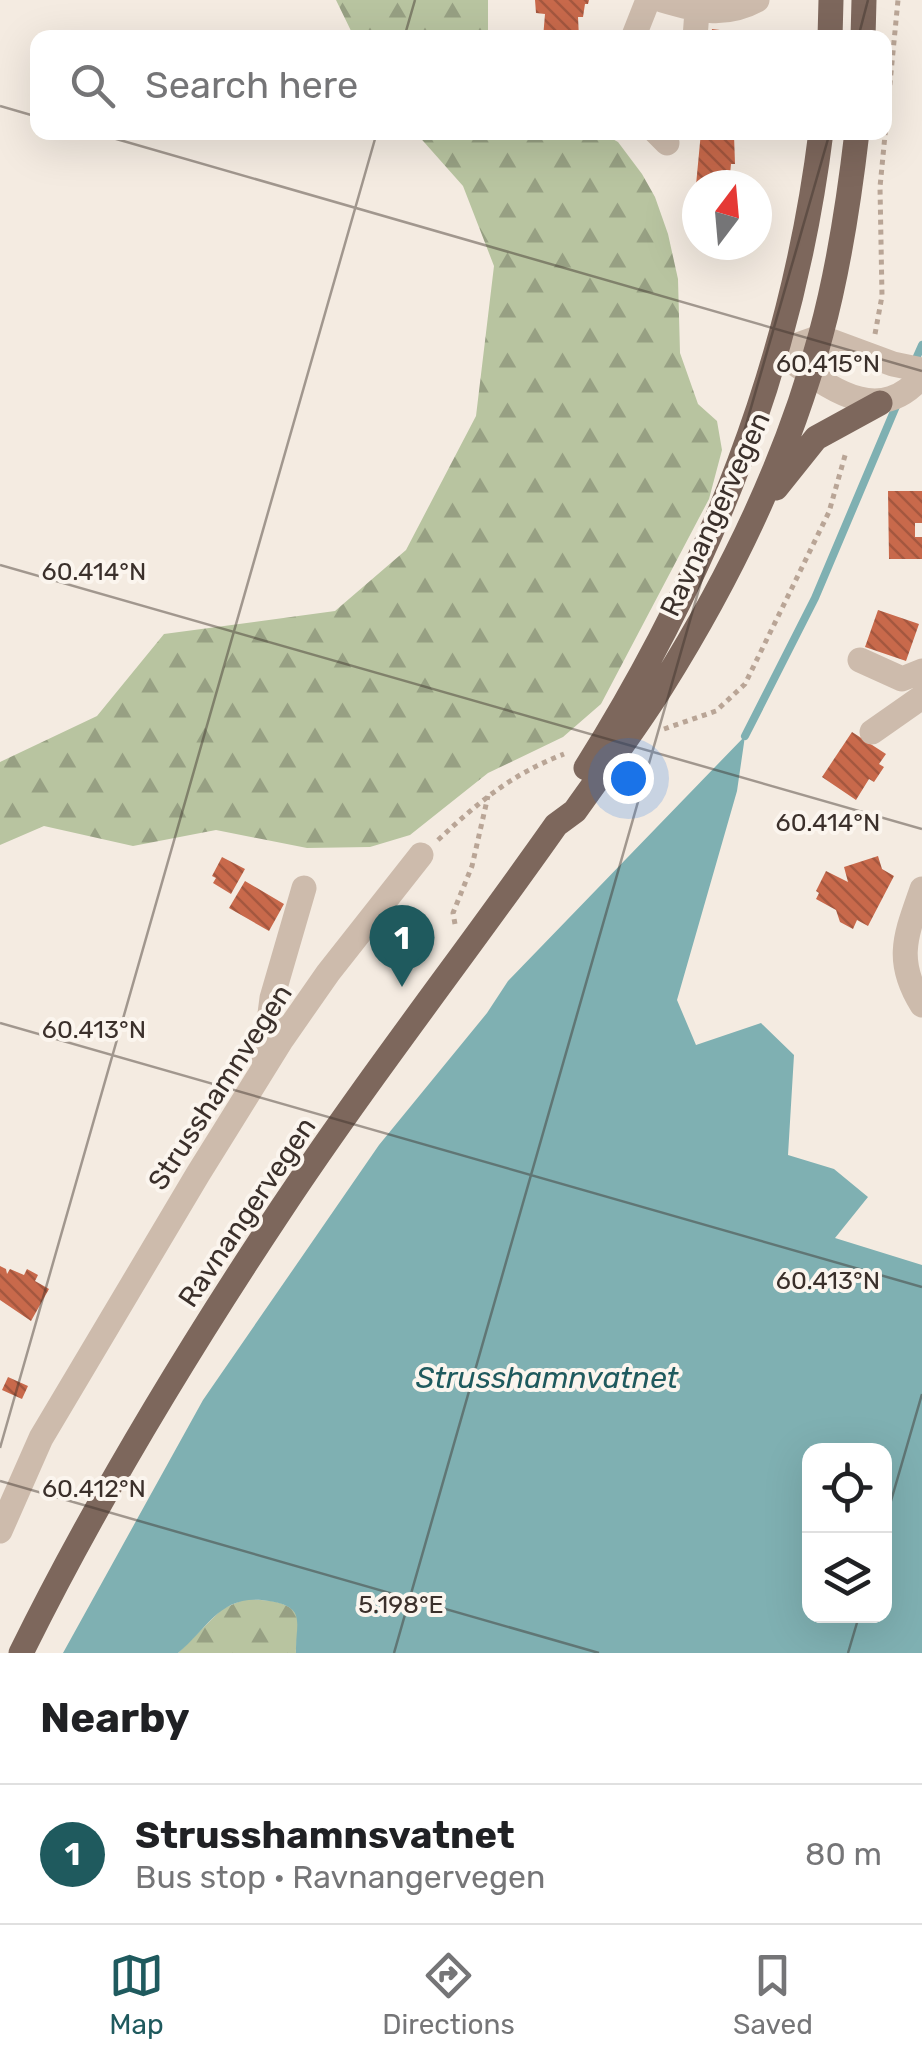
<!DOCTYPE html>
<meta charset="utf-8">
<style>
:root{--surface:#fff;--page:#f2f2f2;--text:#202124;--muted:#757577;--line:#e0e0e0;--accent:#1f5a5e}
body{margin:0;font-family:Rubik,sans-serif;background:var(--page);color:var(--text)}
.controls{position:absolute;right:30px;bottom:30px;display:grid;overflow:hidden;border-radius:20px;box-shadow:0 10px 40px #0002}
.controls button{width:90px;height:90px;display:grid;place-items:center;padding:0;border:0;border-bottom:2px solid var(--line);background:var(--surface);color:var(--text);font:50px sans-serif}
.compass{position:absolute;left:682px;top:170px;width:90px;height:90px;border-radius:50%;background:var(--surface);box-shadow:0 10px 40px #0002;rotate:16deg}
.you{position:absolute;left:628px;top:778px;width:35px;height:35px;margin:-25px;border:8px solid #fff;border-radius:50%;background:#1a73e8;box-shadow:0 0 0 15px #1a73e833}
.badge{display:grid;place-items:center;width:65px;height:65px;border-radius:50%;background:var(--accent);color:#fff;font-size:32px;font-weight:700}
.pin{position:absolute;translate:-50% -82px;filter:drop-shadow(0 2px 5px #0008)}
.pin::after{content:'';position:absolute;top:52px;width:35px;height:30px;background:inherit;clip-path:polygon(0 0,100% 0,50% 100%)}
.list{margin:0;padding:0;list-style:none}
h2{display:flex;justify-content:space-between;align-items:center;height:130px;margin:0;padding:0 40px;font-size:42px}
h2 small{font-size:32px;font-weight:400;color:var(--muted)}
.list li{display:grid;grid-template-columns:65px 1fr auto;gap:30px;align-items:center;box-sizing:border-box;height:140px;padding:0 40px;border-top:2px solid var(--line)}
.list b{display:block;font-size:38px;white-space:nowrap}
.list p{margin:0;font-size:32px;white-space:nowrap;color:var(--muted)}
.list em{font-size:32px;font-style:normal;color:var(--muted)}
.icon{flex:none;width:55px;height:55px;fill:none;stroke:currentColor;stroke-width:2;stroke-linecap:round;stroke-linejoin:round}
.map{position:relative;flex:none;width:922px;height:1653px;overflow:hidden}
.search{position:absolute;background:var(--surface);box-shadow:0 10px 40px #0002;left:30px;right:30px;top:30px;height:110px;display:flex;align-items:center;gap:25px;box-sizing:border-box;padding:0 35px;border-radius:20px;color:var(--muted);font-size:38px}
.sheet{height:270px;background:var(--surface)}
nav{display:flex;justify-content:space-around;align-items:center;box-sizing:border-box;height:140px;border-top:2px solid var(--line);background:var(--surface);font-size:28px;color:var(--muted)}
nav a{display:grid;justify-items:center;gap:5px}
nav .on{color:var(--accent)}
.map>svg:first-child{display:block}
.forest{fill:url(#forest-firs)}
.water{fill:#7fb0b2;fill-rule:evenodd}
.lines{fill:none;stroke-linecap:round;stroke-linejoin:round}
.stream{stroke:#7fb0b2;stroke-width:8}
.building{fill:url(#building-back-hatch)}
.path{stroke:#b9a596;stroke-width:5;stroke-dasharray:5 5;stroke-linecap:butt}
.minor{stroke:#cdbbac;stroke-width:25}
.major{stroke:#7d675c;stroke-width:25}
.ticks{fill:none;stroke:#3b302b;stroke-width:2.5;stroke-opacity:0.45}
.labels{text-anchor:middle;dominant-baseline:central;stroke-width:8;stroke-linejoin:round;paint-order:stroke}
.street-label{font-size:28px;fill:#3b302b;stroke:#fbf5ee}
.water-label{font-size:30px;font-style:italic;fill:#1f5a5e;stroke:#fbf5ee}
.ticks-label{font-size:25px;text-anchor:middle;fill:#3b302b;stroke:#fbf5ee;stroke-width:8;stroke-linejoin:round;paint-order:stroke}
</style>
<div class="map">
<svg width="922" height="1653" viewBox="0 0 922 1653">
<defs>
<pattern id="forest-firs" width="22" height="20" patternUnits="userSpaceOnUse" patternTransform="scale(2.5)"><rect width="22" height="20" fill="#b8c4a0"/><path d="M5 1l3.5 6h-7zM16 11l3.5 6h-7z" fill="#97a083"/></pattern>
<pattern id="building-back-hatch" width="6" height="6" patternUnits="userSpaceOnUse" patternTransform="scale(2.5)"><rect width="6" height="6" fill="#c8694b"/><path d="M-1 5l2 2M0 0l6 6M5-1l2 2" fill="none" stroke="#a4573f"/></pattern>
</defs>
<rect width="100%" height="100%" fill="#f4ebe1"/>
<!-- forest -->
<path class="forest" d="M336,0H488V37H354Z
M600,132L618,142L642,174L655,197L668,234L678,279L680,353L698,404L717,421L722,450L709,499L601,704L563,737L488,773L410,835L370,847L307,848L216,830L133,846L44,826L0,845V762L97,716L164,634L335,611L406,550L476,416L494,266L463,186L416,133Z
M245,1599C262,1600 293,1599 298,1619C301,1629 295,1642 296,1653H178L222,1609Z"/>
<!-- water -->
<path class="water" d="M745,736L737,791L677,1000L696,1045L761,1023L794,1055L788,1155L834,1169L868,1197L835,1238L922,1265V1653H296C295,1624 308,1607 269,1601C220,1593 210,1627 178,1653H63L203,1400L379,1145L487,1013L508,981ZM810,1450H884V1616H810Z"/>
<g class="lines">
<!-- stream -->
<path class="stream" d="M914,363L922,345
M745,736L815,598L897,404"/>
</g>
<!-- building -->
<path class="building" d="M535,0H589L588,4H585L583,17H578L579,38H543L545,14L536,13Z
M712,29L751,34V38H711Z
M701,132L734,135L735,164H731L729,185H696Z
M888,491H922V523H915V537H922V559H889Z
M878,610L919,624L906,661L865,647Z
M852,732L886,754L879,764L884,767L874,782L869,779L856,800L822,777Z
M878,856L882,869L894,876L868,926L857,920L853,929L840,922L836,910L816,899L819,893L816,891L826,871L848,882L844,867Z
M222,857L245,869L231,894L213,883L216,878L212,876Z
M245,881L284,904L269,931L229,908Z
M0,1266L6,1269L7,1274L10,1269L24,1275L27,1269L38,1275L35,1281L49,1289L31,1321L0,1300Z
M8,1377L28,1386L22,1399L2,1390Z"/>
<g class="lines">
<!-- path -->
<path class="path" d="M875,334L882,296L880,187L898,0
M664,729L716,711L745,684L829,512L846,452
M438,840C479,802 510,775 564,754
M401,920L400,951L411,969
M455,924L453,913L472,866L488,796"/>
<!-- minor -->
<path class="minor" d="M662,0C696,10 724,18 757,0
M633,38L648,0
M695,38L697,11
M656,132L667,143
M778,352C824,382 875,431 922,376
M778,352L820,337L893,364L922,370
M860,660L902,679L922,671
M872,732L922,697
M922,889C906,935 894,960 922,1005
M264,1061L272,998L304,888
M0,1531L41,1438L198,1174L282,1039L328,973L421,855"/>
<!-- major -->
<path class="major" d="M830,38L831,0
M863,38L864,0
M776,488L816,438L880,403
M586,768C710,570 792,365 821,132
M21,1653C97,1499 187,1351 282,1208C369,1077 466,953 556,825L575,811C604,770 635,729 662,686C729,579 788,458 821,334C839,268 849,201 857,132"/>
</g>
<!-- ticks -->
<path class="ticks" d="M404,38L415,0M858,38L868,0M0,106L38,117M92,132L922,371M0,565L922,829M0,1023L922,1287M0,1448L377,132M0,1481L599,1653M884,1525L922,1394M394,1653L830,132M848,1653L859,1616"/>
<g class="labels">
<!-- street labels -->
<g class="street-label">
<text transform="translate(715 514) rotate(-65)">Ravnangervegen</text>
<text transform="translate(220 1087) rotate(-57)">Strusshamnvegen</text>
<text transform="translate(247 1212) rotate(-56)">Ravnangervegen</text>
</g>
<!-- water labels -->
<g class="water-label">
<text x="547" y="1378">Strusshamnvatnet</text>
</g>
</g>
<g class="ticks-label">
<text x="828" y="372">60.415°N</text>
<text x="94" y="580">60.414°N</text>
<text x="828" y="831">60.414°N</text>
<text x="94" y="1038">60.413°N</text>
<text x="828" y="1289">60.413°N</text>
<text x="94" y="1497">60.412°N</text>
<text x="401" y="1613">5.198°E</text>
</g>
</svg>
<div class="controls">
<button><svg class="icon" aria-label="locate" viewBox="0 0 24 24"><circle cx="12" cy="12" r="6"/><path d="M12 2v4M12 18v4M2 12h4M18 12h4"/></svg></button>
<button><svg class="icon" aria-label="layers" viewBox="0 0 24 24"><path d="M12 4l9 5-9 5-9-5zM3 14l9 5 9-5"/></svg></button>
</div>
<svg class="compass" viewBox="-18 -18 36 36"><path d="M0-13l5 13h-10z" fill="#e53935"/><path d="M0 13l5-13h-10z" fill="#757577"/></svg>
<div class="you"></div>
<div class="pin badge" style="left:402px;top:987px">1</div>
<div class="search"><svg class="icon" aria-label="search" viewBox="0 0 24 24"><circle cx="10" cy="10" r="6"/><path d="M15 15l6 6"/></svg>Search here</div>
</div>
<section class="sheet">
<h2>Nearby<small></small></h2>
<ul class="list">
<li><span class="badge">1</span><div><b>Strusshamnsvatnet</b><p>Bus stop · Ravnangervegen</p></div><em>80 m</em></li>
</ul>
</section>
<nav>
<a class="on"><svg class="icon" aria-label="map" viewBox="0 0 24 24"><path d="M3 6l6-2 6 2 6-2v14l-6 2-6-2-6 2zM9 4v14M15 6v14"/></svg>Map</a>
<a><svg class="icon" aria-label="directions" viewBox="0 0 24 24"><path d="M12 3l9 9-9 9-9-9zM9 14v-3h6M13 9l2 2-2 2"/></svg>Directions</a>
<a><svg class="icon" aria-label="saved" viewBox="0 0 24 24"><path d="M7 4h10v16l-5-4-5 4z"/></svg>Saved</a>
</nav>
